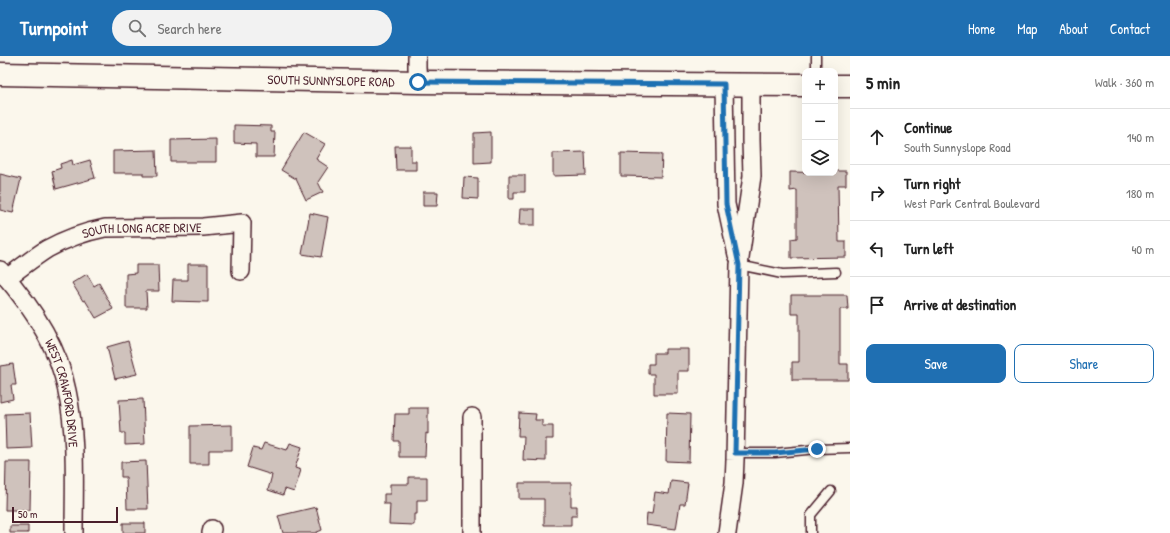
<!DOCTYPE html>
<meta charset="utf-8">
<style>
:root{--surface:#fff;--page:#f2f2f2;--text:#222;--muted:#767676;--line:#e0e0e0;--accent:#1f6fb2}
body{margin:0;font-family:"Patrick Hand",sans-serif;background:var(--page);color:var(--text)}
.controls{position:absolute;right:12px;top:12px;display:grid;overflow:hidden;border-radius:8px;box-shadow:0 4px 16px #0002}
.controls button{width:36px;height:36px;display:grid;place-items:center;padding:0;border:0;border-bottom:1px solid var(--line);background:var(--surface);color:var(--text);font:20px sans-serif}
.scale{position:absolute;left:12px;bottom:10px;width:106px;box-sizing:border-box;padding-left:4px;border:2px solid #4a1f2b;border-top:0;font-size:11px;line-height:14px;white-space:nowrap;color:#4a1f2b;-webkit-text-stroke:3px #fbf7ec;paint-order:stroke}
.stop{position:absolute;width:12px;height:12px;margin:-9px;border:3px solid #1f6fb2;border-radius:50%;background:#fff}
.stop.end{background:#1f6fb2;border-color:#fff;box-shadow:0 1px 4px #0008}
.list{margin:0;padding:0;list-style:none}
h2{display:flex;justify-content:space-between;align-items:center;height:52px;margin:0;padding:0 16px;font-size:17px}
h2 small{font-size:13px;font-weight:400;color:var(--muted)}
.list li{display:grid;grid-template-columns:26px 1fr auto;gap:12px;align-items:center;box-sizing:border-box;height:56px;padding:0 16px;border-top:1px solid var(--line)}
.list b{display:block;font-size:15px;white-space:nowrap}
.list p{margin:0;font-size:13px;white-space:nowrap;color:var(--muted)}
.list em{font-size:13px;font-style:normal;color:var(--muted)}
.actions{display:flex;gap:8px;padding:12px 16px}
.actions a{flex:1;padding:9px 0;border:1px solid var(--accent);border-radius:8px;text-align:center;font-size:14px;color:var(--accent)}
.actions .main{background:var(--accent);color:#fff}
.icon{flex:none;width:22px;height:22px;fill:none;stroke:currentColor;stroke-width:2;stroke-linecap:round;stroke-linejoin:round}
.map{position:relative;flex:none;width:850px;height:477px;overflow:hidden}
header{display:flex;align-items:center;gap:24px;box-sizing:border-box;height:56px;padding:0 20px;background:var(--accent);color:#fff}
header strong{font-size:19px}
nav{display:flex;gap:22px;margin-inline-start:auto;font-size:14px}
.search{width:280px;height:36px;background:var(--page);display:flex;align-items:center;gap:10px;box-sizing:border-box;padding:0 14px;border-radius:22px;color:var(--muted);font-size:15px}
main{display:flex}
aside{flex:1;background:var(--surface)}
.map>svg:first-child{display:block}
.building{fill:#cfc2bc;stroke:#4a1f2b}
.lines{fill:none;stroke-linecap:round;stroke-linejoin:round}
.lane-casing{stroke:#4a1f2b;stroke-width:11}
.street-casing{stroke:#4a1f2b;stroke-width:20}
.secondary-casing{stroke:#4a1f2b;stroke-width:25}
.lane{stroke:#fbf7ec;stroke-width:8}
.street{stroke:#fbf7ec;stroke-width:17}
.secondary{stroke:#fbf7ec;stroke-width:22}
.route{stroke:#1f6fb2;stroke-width:5}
.labels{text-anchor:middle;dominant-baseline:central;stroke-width:3;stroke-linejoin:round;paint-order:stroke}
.street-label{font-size:13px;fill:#4a1f2b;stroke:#fbf7ec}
</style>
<header>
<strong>Turnpoint</strong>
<div class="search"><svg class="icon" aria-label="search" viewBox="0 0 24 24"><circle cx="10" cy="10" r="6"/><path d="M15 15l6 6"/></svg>Search here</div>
<nav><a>Home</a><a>Map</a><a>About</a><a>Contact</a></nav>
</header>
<main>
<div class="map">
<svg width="850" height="477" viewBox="0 0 850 477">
<rect width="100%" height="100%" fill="#fbf7ec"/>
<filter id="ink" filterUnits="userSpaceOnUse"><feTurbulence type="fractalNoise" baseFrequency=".025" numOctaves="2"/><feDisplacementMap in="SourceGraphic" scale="8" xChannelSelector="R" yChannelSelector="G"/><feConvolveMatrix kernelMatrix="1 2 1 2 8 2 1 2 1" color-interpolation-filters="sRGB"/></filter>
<g filter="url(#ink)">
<!-- building -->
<path class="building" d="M234,69L271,70V76H275L274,101H256V88L234,87Z
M304,76L325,88L316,103L328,111L318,126L323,136L306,144L296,123L281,114Z
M491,76V106L474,107V77Z
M216,83V106H171V84Z
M395,90H411V105H416V114H396Z
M156,94L157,120H143V117H113V95Z
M585,96L586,119L553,120V97Z
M621,97L662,98L661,121L621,120Z
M72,104L73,109L90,104L95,122L56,133L52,115L61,112L60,108Z
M835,115H846V129H838L839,186H846V201L791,202V183L797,182V134L790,135V116L835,117Z
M0,118L21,123L13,157L0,154Z
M509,119H525V136H514V143H509Z
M464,121L478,122V143L463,142Z
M423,136H438L437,150H423Z
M520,153H535V169H519Z
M310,157L328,161L321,201L302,198Z
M188,208H208V246L172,245L173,224H188Z
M136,209H158L159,235H146L147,252H126V218L136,217Z
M87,218L94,230L99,227L113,253L96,262L85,244L83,245L72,227Z
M791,239H847L848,253H840V308H848V324H792V306H799V258H791Z
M128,285L137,318L115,323L107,291Z
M665,293H689V315H678V338H654V318H648V308H654V297H665Z
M13,308L16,329H11L13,343L0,346V310Z
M143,343L145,388L125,389V377H121L119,344Z
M409,352H428V378L426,377L425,401H399V385H394L395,358H409Z
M30,357L32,392L6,393L5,358Z
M519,357L536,358L535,364H542V370H553V383H546V405L523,404L524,380H518Z
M667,357L690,358L689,406L666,405Z
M232,369V394H209V408H190V370Z
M264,387L287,394L290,387L302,391L295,412L301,414L294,436L285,433L283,439L268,434L272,419L247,411L253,392L261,394Z
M146,405L148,453H127L126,421H121V406Z
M6,406H31L30,454H5Z
M409,421H427V444H417V458H414V469L389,468L390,448H384V438H390V428H409Z
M671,425L688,427L685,448H680L676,473L646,469L647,457L652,458L655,436L669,438Z
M519,427H571V450H577V460H571V469H544V443H519Z
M316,451L322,474L315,477H283L278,460Z
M123,467H145V477H123Z
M10,470H28V477H10Z"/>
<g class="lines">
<defs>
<path id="lane" d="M816,15V0
M739,209L782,218L836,216
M735,397H775L817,393L850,392
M811,477V459L831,435"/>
<g id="street">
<path d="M417,0V11L418,26"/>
<path d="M724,28L726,148L737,199"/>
<path id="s1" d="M0,214C31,249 58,289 67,335C77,381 74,430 74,477"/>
<path id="s2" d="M7,222C20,212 33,202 47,193C65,183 85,176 105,172L203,171L242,167L241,215"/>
<path d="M472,361V477"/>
<path d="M211,477L212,473"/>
<path d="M727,477L734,427L735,404L739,209L752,120L751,84V28"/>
</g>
<g id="secondary">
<path id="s3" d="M0,18L418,26L805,29"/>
<path d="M835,30H850"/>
</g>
</defs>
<!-- lane casing -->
<use href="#lane" class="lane-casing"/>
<!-- street casing -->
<use href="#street" class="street-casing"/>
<!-- secondary casing -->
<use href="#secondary" class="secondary-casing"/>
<!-- lane -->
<use href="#lane" class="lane"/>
<!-- street -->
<use href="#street" class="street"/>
<!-- secondary -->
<use href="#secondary" class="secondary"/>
</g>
</g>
<g class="lines" filter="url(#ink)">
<!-- route -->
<path class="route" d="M418,26L724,28L726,148L739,209L735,397H775L817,393"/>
</g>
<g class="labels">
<!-- street labels -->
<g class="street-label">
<text stroke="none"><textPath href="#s3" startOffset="331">SOUTH SUNNYSLOPE ROAD</textPath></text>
<text stroke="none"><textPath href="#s2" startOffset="148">SOUTH LONG ACRE DRIVE</textPath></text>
<text stroke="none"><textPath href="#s1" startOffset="141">WEST CRAWFORD DRIVE</textPath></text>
</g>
</g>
</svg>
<div class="controls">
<button>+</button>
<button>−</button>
<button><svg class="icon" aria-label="layers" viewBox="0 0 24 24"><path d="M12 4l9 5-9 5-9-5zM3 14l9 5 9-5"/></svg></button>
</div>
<div class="scale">50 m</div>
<div class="stop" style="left:418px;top:26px"></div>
<div class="stop end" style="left:817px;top:393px"></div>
</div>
<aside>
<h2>5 min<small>Walk · 360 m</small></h2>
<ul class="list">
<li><svg class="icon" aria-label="ahead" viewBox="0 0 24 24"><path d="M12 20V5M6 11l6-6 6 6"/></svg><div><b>Continue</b><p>South Sunnyslope Road</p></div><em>140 m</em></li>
<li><svg class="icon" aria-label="right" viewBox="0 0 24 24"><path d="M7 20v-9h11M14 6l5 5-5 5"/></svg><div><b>Turn right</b><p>West Park Central Boulevard</p></div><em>180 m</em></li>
<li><svg class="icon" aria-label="left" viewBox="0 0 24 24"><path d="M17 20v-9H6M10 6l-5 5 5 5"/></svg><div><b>Turn left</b></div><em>40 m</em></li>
<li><svg class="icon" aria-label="arrive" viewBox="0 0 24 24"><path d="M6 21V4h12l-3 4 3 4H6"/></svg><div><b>Arrive at destination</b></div></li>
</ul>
<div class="actions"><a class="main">Save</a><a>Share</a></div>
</aside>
</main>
